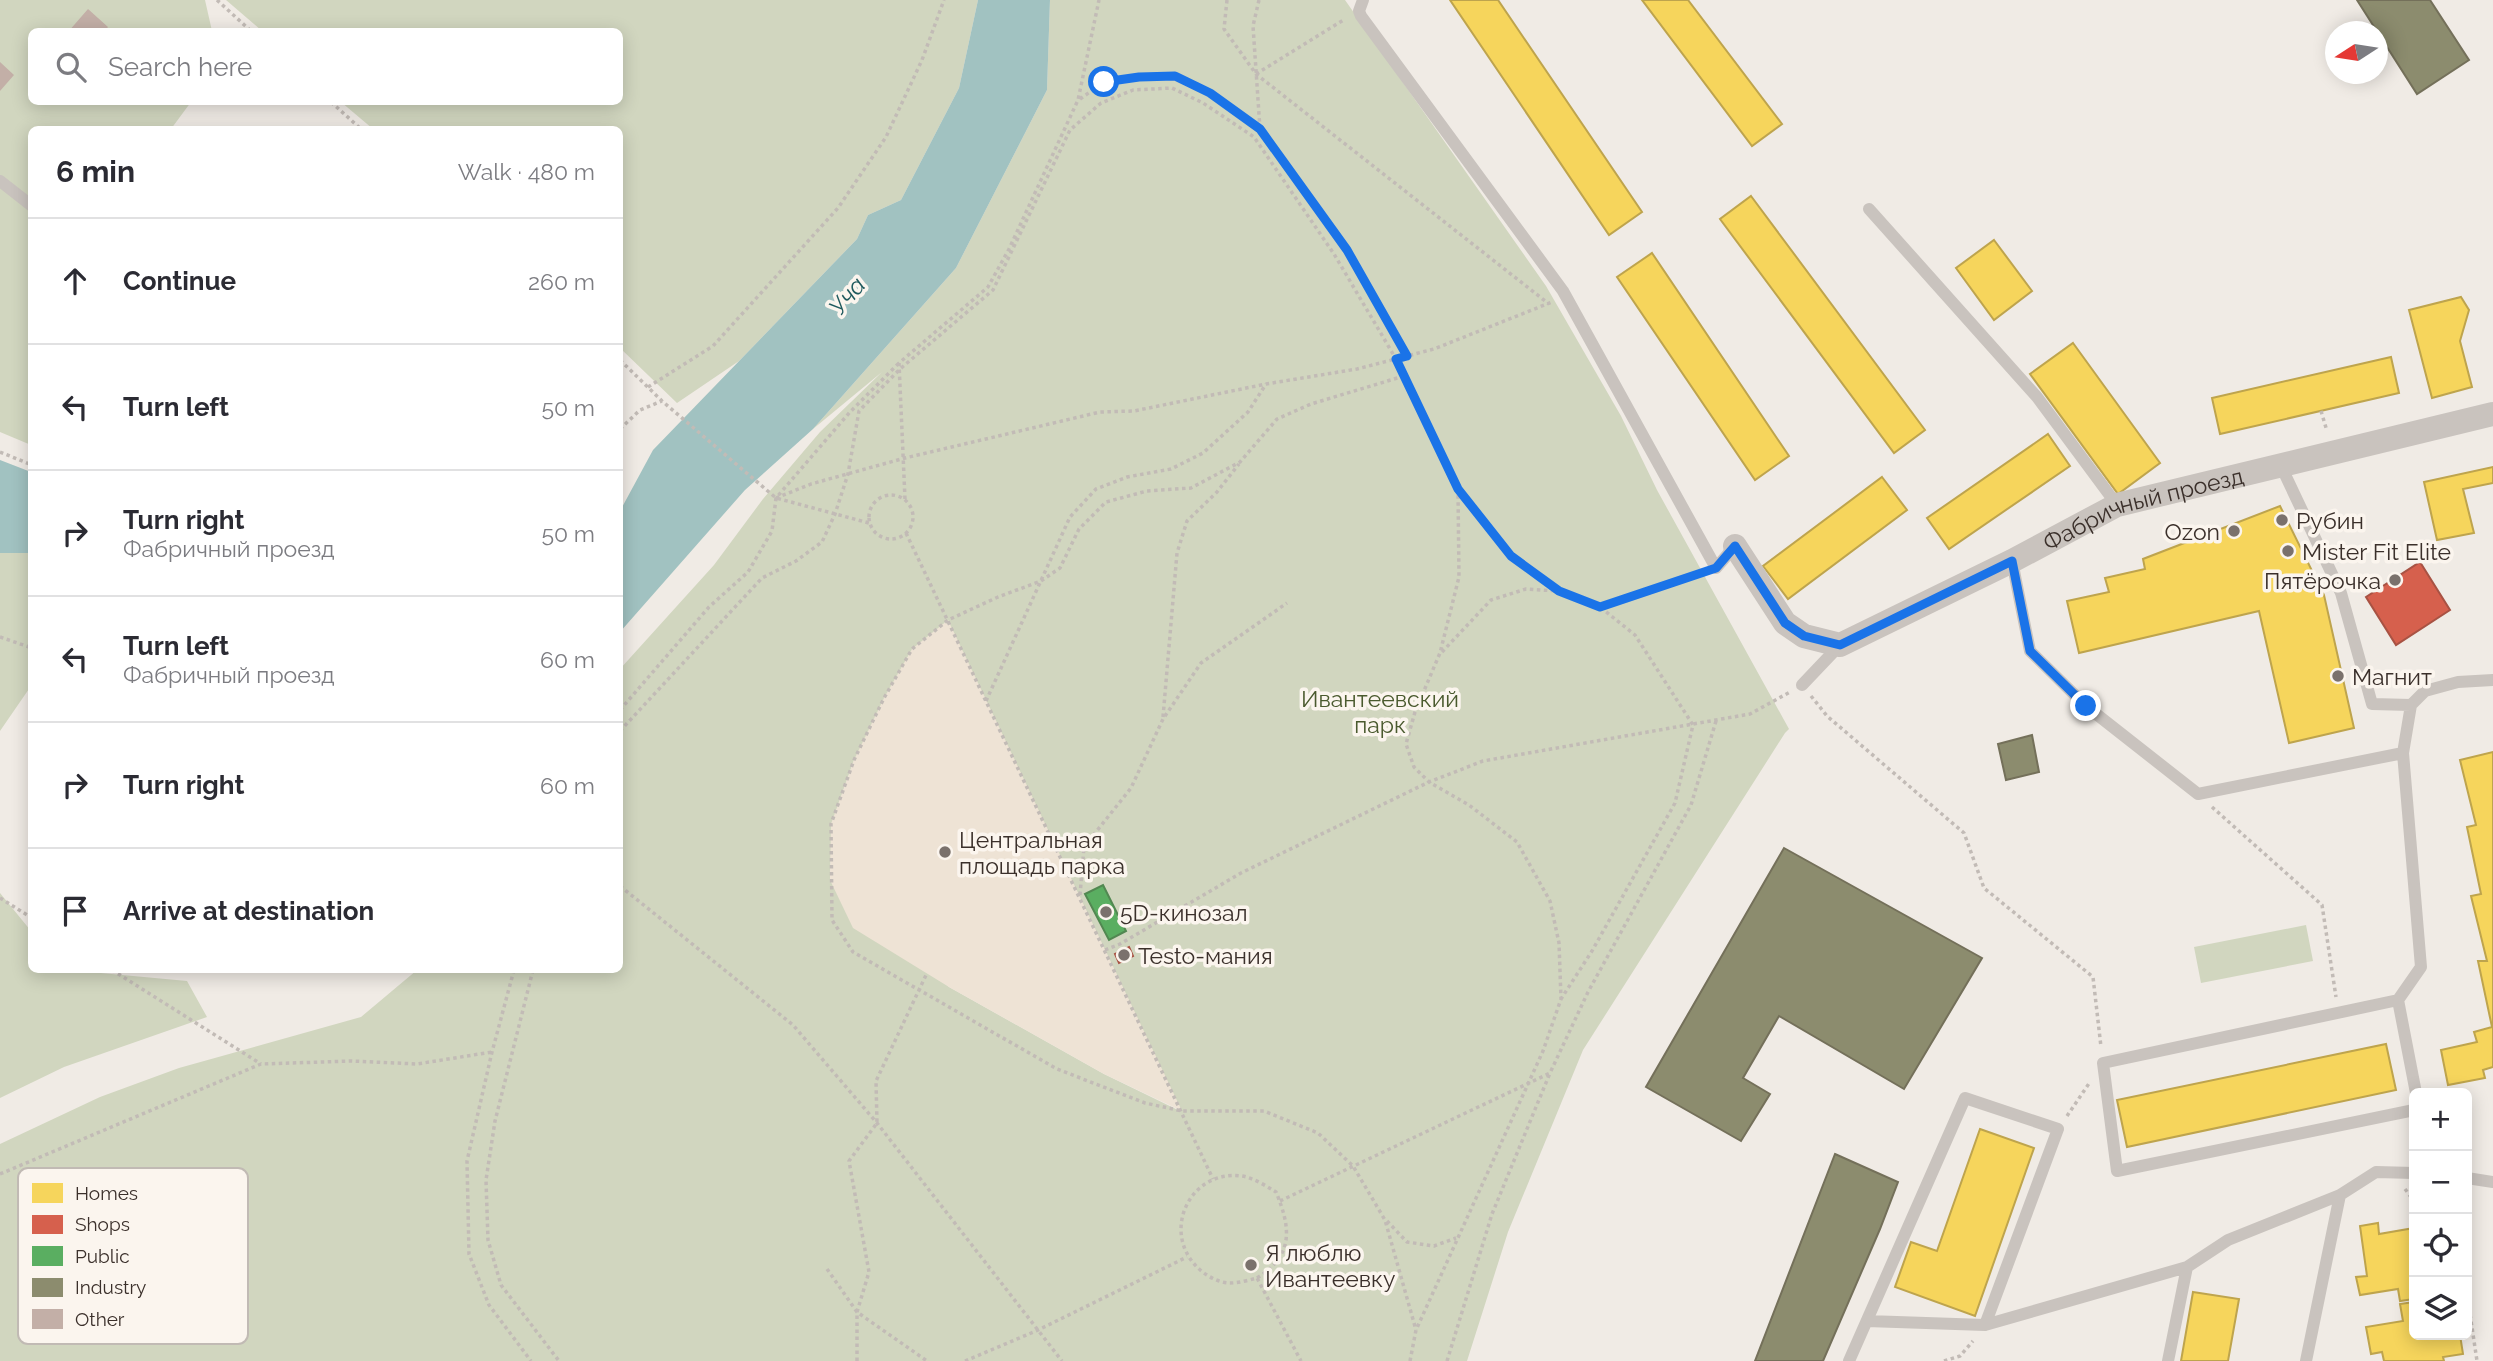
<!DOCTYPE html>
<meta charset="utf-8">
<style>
:root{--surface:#fff;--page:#f7f7f7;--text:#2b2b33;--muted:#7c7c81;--line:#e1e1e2}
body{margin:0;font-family:Raleway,sans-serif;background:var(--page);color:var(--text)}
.controls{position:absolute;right:21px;bottom:21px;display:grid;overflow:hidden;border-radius:10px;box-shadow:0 4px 18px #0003}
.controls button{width:63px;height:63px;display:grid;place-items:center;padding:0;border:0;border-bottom:2px solid var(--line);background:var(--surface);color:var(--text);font:35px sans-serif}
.compass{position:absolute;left:2325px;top:21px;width:63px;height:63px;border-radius:50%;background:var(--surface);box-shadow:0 4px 18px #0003;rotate:258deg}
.stop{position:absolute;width:21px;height:21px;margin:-16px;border:5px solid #1a73e8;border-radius:50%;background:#fff}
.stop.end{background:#1a73e8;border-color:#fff;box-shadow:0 2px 7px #0008}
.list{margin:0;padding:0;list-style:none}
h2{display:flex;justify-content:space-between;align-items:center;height:91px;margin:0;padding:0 28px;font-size:30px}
h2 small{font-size:23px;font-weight:400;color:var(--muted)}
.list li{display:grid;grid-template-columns:46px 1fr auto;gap:21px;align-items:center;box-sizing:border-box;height:126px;padding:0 28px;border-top:2px solid var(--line)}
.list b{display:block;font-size:26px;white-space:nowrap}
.list p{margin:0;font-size:23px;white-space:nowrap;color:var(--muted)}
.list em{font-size:23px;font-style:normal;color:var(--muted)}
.icon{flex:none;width:38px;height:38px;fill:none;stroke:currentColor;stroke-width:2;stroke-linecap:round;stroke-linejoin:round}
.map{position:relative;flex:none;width:2493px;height:1361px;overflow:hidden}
.search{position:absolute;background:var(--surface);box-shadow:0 4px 18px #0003;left:28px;top:28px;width:595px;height:77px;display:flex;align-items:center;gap:18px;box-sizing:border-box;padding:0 24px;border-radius:10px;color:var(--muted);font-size:26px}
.panel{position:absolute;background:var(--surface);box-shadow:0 4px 18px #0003;left:28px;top:126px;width:595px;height:847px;border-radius:10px}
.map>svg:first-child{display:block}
.green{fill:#d1d6bf;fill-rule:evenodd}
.plaza{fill:#eee3d5}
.water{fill:#a1c2c1}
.homes{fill:#f6d55c;stroke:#bea44d;stroke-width:2}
.shops{fill:#d6604d;stroke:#a85243;stroke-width:2}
.public{fill:#5aae61;stroke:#518851;stroke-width:2}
.industry{fill:#8c8c6e;stroke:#74705a;stroke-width:2}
.building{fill:#c3afa7}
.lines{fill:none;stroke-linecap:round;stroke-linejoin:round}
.path{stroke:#c2bbb6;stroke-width:3.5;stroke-dasharray:3.5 3.5;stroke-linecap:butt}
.lane{stroke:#c9c3be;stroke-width:12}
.street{stroke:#c9c3be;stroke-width:24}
.route{stroke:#1a73e8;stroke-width:9}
.poi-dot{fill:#7a716c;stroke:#fbf5ee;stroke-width:2.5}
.labels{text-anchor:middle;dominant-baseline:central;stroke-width:7;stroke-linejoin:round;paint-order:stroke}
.street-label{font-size:23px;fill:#3b302b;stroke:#fbf5ee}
.poi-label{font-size:23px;fill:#3b302b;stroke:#fbf5ee;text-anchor:start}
.park-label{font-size:23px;fill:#4a5a2e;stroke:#fbf5ee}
.water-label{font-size:24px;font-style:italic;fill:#1f5a5e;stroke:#fbf5ee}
.key{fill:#fbf5ee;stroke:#c1bab4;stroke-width:2}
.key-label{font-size:19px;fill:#3b302b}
</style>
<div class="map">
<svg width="2493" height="1361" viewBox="0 0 2493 1361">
<rect width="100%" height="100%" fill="#f0ebe5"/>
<!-- green -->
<path class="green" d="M0,0H205L212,31L32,32V102H191L171,129L32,130L31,445L0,432Z
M226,0H978L959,88L901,200L868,215L857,239L739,361L677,403L620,348V130L373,129L341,102H620V32L262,31Z
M1050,0H1345L1546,286L1621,416L1657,490L1789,729L1785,733L1583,1050L1508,1232L1467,1361H0V1144L100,1097L179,1068L361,1017L417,970H620V669L714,565L763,499L820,432L882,372L813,429L956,268L1047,90ZM854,760L1180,1111L1104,1074L949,987L830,880L832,823Z
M0,553H32L31,686L0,731Z
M0,893L31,931L32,970H86L90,972L187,981L207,1017L64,1067L0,1098Z
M2306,925L2313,961L2201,983L2194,947Z"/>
<!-- plaza -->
<path class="plaza" d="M948,620L1182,1111L1104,1074L949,987L853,928L830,880L831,824L854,760L884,698L912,649Z"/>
<!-- water -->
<path class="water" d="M978,0H1050L1047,90L956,268L813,429L745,490L620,632V511L653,450L857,239L868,215L901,200L959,88Z
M0,460L31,472V553H0Z"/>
<!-- homes -->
<path class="homes" d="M1450,0H1498L1642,212L1609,235Z
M1642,0H1688L1782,124L1752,146Z
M1751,196L1925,430L1894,453L1720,219Z
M1994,240L2032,291L1994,320L1956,268Z
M1652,253L1789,456L1755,480L1617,277Z
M2461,297L2469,310L2460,341L2472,387L2432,398L2409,310Z
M2073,343L2160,463L2118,494L2030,374Z
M2391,357L2399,393L2220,434L2212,398Z
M2048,434L2070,466L1949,549L1927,518Z
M2493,467V483L2463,489L2474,533L2437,540L2424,482Z
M1882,477L1907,510L1788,599L1763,566Z
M2280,506L2324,595L2354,728L2289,743L2259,611L2079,653L2067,601L2109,592L2105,578L2145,569L2143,559Z
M2493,752V1067L2483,1070L2485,1078L2448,1085L2441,1050L2477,1042L2474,1032L2492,1027L2478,961H2487L2471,896L2481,894L2467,827L2476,825L2460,760Z
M2386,1044L2396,1090L2127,1147L2117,1100Z
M1980,1129L2034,1148L1975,1316L1895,1287L1911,1242L1937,1251Z
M2378,1223L2379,1234L2414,1228V1245H2411L2414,1265V1299L2400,1301L2398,1289L2360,1295L2356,1277L2367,1276L2360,1226Z
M2193,1292L2239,1299L2228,1361H2181Z
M2414,1302V1335H2460L2463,1354L2443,1357L2444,1361H2384L2382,1352L2371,1354L2366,1327L2403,1321L2400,1304Z"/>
<!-- shops -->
<path class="shops" d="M2420,562L2450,610L2396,645L2366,597Z
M1129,947L1133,956L1119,963L1115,954Z"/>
<!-- public -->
<path class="public" d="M1103,885L1126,931L1109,940L1085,894Z"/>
<!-- industry -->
<path class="industry" d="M2357,0H2430L2469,60L2417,94Z
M2032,735L2039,772L2006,780L1998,744Z
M1784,848L1982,958L1904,1089L1779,1016L1743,1078L1770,1094L1741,1141L1646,1087Z
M1835,1154L1898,1182L1880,1229L1823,1361H1755Z"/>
<!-- building -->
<path class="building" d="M88,9L108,27L104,32H68Z
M0,62L14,75L0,91Z"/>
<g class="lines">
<!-- path -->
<path class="path" d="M217,0L252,32
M1227,0L1224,29L1256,74L1549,304
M1259,0L1253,26L1260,129
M1256,74L1345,19
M1080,99L1104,82L1139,77L1175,76L1211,93L1260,129L1347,250L1407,356
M331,102L362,130
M620,360L662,401L776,498L869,523
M1404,376L1311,404L1277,419L1240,462L1191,488L1147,491L1106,502L1079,529L1060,568L1041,581L998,597L948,620L912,649L884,698L854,760L831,824L832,920L853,952L1057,1069L1145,1103L1182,1111H1264L1318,1133L1353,1166L1385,1220L1416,1330
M648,387L713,346L838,208L886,137L922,60L944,0
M2321,411L2327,431
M620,429L640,410L662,401
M0,452L32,465
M869 517a22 22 0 1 1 44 0a22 22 0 1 1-44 0Z
M776,498L811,484L905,458L1062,421L1100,412L1134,411L1266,384L1357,369L1434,349L1552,302
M905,499L899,363L988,287L1009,249L1078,100L1099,0
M906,533L1213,1179
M1600,607L1701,573
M0,637L32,648
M1442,652L1491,600L1526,589L1557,591
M1811,696L1827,716L1964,833L1984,888L2093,977L2101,1047
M986,701L1070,517L1096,489L1127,477L1171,469L1203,453L1248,412L1266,384
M620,710L709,607L748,572L772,531L776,498L850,412L899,363
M1163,717L1177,553L1187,521L1217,492L1239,464
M620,731L762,578L796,561L822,542L835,514L848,474L859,411L900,369L993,290L1070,130L1101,103L1133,90L1172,88L1203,103L1254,137L1334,254L1396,359L1458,489L1511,556L1559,591L1600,607L1635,635L1693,725L1675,803L1592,951L1561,999
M2212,807L2322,905L2336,997
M620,886L793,1025L877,1123L1062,1361
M1080,895L1084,847L1131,788L1163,719L1201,663L1287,603
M0,898L32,918
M1105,950L1120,944L1241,873L1429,782L1483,761L1750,714L1790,692
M112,970L261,1064
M514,970L492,1052L467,1161L469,1254L489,1305L531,1361
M533,970L495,1121L486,1180L488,1240L501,1285L559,1361
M2067,1116L2090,1082
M0,1174L261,1064L352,1061L417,1064L492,1052
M2405,1189L2414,1201
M1280,1201L1550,1073L1588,992L1691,805L1716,721
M1387,1221L1407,1242L1434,1246L1456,1238
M827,1269L857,1312L927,1361
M1257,1278C1294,1255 1291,1228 1276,1192C1266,1186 1254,1178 1242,1176C1190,1169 1161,1231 1197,1267C1205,1275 1218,1283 1230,1283C1239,1283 1249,1280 1257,1278L1301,1361
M2467,1294L2477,1361
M857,1361V1312L869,1272L849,1161L877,1123L876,1081L927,973
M965,1361L1036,1331L1187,1257
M1410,1361L1416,1330L1543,1051L1561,999L1559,943L1550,901L1517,842L1469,805L1429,782L1414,767L1406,744L1415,712L1440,653L1459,577L1458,491
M1447,1361L1492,1214L1550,1073
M1944,1361L1960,1356L1973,1341"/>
<!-- lane -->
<path class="lane" d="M1363,0L1359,11L1361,16L1563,291L1716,568L1735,546
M0,181L32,206
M1869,209L2037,397L2117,505
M2281,466L2341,593L2372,704L2411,705
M2012,561L2030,651L2086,706L2198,794L2403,753
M1802,685L1840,645
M2398,1000L2103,1063L2117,1171L2414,1110
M2416,1093L2398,1000L2421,967L2403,753L2411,705L2425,691L2458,682L2493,680
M2467,1178L2493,1182
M1867,1321L1985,1325L2187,1267
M1849,1361L1965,1098L2058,1129L1985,1325
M2168,1361L2187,1267L2228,1240L2340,1195L2376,1172L2414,1173
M2306,1361L2340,1195"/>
<!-- street -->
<path class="street" id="s1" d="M1735,546L1785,623L1804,636L1840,645L2012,561L2117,505L2493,414"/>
</g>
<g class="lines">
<!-- route -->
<path class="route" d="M1104,82L1139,77L1175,76L1210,93L1260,129L1347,250L1407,356L1396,359L1458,489L1511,556L1559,591L1600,607L1716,568L1735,546L1785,623L1804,636L1840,645L2012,561L2030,651L2086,706"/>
</g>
<!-- markers -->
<g class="poi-dot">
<circle cx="2282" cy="520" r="7"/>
<circle cx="2234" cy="531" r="7"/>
<circle cx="2288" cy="551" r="7"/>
<circle cx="2395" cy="580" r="7"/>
<circle cx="2338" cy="676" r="7"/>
<circle cx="945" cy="852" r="7"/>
<circle cx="1106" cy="912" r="7"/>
<circle cx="1124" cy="955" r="7"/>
<circle cx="1251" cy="1265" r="7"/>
</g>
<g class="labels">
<!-- street labels -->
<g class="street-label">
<text stroke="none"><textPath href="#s1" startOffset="486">Фабричный проезд</textPath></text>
</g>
<!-- poi labels -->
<g class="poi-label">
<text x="2296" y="520">Рубин</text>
<text x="2220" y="531" text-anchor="end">Ozon</text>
<text x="2302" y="551">Mister Fit Elite</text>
<text x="2381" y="580" text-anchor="end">Пятёрочка</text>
<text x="2352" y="676">Магнит</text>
<text x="959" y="839">Центральная<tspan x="959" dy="26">площадь парка</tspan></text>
<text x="1120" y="912">5D-кинозал</text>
<text x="1138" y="955">Testo-мания</text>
<text x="1265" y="1252">Я люблю<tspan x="1265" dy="26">Ивантеевку</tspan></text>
</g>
<!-- park labels -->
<g class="park-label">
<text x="1380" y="698">Ивантеевский<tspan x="1380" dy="26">парк</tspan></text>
</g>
<!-- water labels -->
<g class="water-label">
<text transform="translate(847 296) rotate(-49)">Уча</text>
</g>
</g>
<!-- legend -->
<rect x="18" y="1168" width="230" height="176" rx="10" class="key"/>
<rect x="32" y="1183" width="31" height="20" fill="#f6d55c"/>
<rect x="32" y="1215" width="31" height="19" fill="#d6604d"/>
<rect x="32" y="1246" width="31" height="20" fill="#5aae61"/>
<rect x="32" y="1278" width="31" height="19" fill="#8c8c6e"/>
<rect x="32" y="1309" width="31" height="20" fill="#c3afa7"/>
<g class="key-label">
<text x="75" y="1200">Homes</text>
<text x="75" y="1231">Shops</text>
<text x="75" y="1263">Public</text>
<text x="75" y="1294">Industry</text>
<text x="75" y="1326">Other</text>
</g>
</svg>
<div class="controls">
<button>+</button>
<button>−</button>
<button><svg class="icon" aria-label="locate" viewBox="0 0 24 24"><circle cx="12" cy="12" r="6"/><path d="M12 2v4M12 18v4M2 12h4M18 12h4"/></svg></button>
<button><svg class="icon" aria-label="layers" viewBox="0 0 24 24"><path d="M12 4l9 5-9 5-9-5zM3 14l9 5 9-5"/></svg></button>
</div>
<svg class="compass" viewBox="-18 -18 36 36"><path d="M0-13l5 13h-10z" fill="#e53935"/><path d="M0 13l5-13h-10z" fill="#7c7c81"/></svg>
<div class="stop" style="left:1104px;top:82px"></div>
<div class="stop end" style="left:2086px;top:706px"></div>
<div class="search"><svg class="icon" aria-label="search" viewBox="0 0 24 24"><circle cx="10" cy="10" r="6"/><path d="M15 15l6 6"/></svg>Search here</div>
<section class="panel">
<h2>6 min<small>Walk · 480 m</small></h2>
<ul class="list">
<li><svg class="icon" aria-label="ahead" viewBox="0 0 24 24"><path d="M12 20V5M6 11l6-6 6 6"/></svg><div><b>Continue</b></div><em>260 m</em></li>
<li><svg class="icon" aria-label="left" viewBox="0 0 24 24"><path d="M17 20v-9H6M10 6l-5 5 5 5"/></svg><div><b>Turn left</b></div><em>50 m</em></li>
<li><svg class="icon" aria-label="right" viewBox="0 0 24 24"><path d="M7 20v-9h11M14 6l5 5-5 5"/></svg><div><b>Turn right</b><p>Фабричный проезд</p></div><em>50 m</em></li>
<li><svg class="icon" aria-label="left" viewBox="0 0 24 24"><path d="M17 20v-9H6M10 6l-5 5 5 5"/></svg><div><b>Turn left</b><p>Фабричный проезд</p></div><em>60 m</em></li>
<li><svg class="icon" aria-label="right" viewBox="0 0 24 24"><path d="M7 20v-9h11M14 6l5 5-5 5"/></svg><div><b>Turn right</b></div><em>60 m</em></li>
<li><svg class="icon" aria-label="arrive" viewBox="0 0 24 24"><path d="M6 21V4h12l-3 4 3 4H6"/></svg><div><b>Arrive at destination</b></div></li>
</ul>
</section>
</div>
